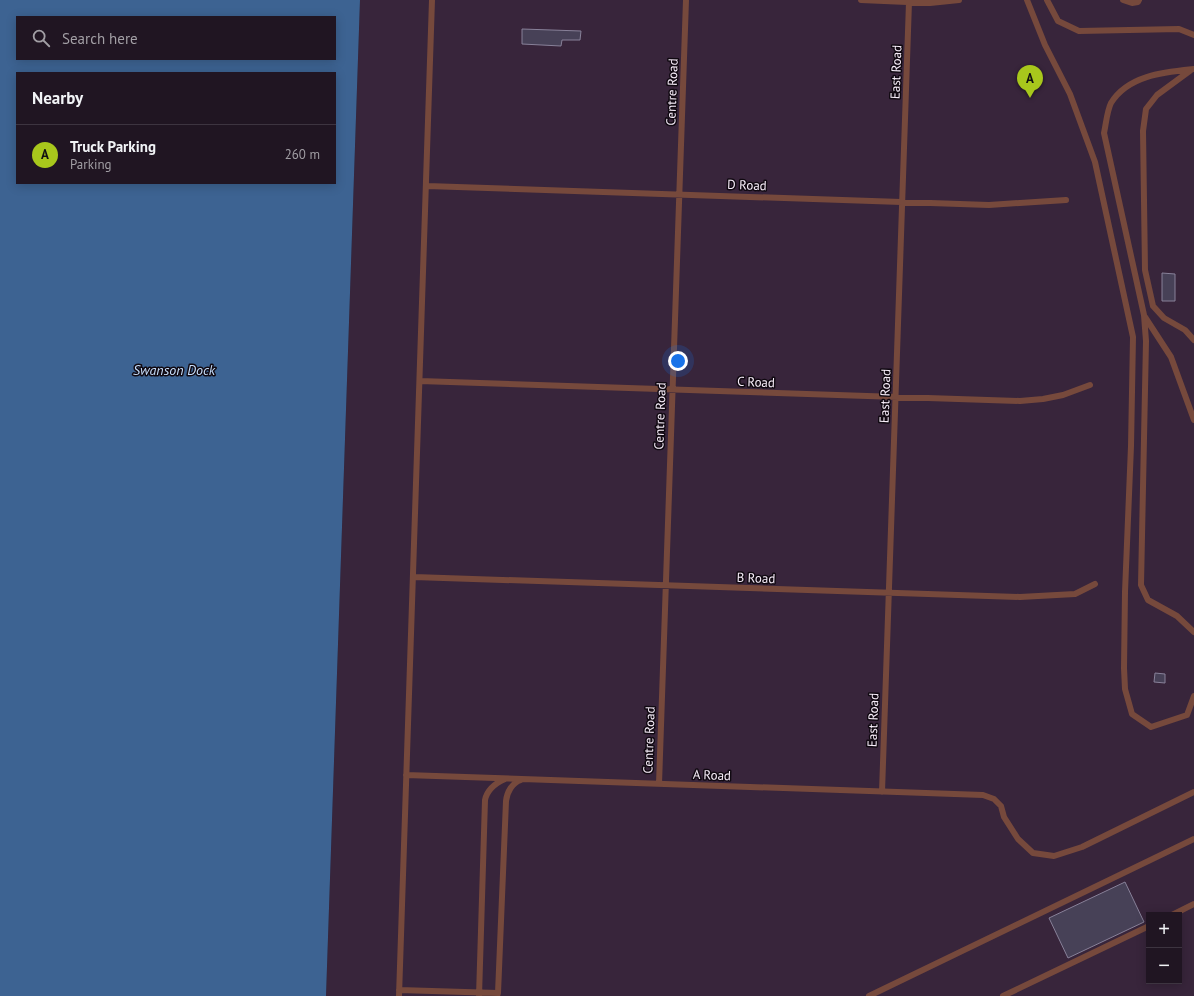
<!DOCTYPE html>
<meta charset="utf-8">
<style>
:root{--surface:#201522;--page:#2d222f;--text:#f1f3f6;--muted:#a29fa5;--line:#3d3440;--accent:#a8c71c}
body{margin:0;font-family:"PT Sans",sans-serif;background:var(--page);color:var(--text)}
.controls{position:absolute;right:12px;bottom:12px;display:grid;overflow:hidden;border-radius:0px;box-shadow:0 2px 10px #0003}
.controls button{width:36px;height:36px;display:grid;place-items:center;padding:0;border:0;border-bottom:1px solid var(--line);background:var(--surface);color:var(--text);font:20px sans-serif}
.you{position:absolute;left:678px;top:361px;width:14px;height:14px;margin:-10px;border:3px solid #fff;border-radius:50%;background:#1a73e8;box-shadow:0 0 0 6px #1a73e833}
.badge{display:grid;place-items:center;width:26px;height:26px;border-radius:50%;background:var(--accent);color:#111;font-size:13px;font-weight:700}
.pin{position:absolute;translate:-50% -33px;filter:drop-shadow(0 1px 2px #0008)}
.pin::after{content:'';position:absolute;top:21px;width:14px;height:12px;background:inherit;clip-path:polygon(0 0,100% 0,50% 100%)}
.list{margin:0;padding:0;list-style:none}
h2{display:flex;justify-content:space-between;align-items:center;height:52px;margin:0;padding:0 16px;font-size:17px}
h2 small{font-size:13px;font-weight:400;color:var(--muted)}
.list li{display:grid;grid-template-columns:26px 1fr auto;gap:12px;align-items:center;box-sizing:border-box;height:60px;padding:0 16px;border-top:1px solid var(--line)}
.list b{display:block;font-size:15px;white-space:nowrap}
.list p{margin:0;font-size:13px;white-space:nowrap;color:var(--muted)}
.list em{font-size:13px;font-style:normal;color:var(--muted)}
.icon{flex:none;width:22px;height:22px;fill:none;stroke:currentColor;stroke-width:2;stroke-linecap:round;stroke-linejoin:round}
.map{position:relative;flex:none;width:1194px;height:996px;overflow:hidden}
.search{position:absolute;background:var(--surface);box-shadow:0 2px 10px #0003;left:16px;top:16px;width:320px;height:44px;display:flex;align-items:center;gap:10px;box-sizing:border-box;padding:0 14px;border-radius:0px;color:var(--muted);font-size:15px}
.panel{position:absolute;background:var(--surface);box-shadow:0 2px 10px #0003;left:16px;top:72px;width:320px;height:112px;border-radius:0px}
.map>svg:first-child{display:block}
.built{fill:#38253b;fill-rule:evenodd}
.water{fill:#3d6392;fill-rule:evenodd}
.building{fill:#474157;stroke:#888199}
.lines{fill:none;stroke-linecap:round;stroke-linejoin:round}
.service{stroke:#76493c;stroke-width:6}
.labels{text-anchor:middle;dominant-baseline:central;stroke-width:3;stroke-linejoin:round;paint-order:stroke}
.street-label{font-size:13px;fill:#f7edf9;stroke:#100911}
.water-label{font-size:14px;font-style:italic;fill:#c7defb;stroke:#100911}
</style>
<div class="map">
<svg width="1194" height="996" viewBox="0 0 1194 996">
<rect width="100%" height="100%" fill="#2b1c2d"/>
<!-- built -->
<path class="built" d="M360,0H1194V996H326ZM1149,915H1179V981H1149Z"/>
<!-- water -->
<path class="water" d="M0,0H360L326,996H0ZM17,17H335V59H17ZM17,73H335V183H17Z"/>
<!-- building -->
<path class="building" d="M522,29L581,31L580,40H562L561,46L522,44Z
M1162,273L1175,274V301H1162Z
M1155,673L1165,674V683L1154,682Z
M1125,882L1144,922L1068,958L1049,918Z"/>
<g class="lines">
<!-- service -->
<path class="service" d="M861,0L930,3L959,0
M1027,0L1045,45L1070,94L1095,162L1133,337L1131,446L1125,592L1124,668L1125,689L1132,714L1151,727L1187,715L1194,696
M1047,0L1058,21L1079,31L1179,29L1194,35
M1123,0L1132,3L1138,2L1139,0
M1194,69C1165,72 1128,75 1111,103C1107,111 1106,124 1104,133L1144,315L1146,341L1141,585L1148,600L1177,616L1194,632
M1191,70L1157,95L1146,109L1143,131L1145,270L1153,306L1164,318L1185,330L1194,340
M427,186L989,205L1066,200
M1145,317L1171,357L1194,420
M420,381L1020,401L1043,399L1063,395L1090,385
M414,577L1020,597L1075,594L1095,584
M406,775L983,795L994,799L1001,806L1004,817L1018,839L1033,853L1054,856L1082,847L1194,792
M659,784L686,0
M882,792L909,2
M1172,915L1194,904
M399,990L498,993
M399,996L432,0
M479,996L485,800C487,790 496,783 505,779
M497,996L498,993L506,801C507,792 512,783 521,780
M869,996L1194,839
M1003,996L1149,926"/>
</g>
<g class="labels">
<!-- street labels -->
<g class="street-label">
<text transform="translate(896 72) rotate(-88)">East Road</text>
<text transform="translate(672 92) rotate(-88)">Centre Road</text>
<text transform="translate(747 185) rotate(2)">D Road</text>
<text transform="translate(756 382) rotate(2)">C Road</text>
<text transform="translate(885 396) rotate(-88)">East Road</text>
<text transform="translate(660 416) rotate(-88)">Centre Road</text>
<text transform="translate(756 578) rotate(2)">B Road</text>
<text transform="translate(873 720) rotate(-88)">East Road</text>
<text transform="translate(649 740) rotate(-88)">Centre Road</text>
<text transform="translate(712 775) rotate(2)">A Road</text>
</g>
<!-- water labels -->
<g class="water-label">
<text x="174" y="370">Swanson Dock</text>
</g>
</g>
</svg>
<div class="controls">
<button>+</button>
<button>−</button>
</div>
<div class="you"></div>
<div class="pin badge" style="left:1030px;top:98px">A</div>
<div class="search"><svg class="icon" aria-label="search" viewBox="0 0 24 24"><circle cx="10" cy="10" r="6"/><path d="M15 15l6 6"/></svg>Search here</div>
<section class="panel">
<h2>Nearby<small></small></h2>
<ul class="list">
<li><span class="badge">A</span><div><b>Truck Parking</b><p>Parking</p></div><em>260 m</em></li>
</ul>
</section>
</div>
